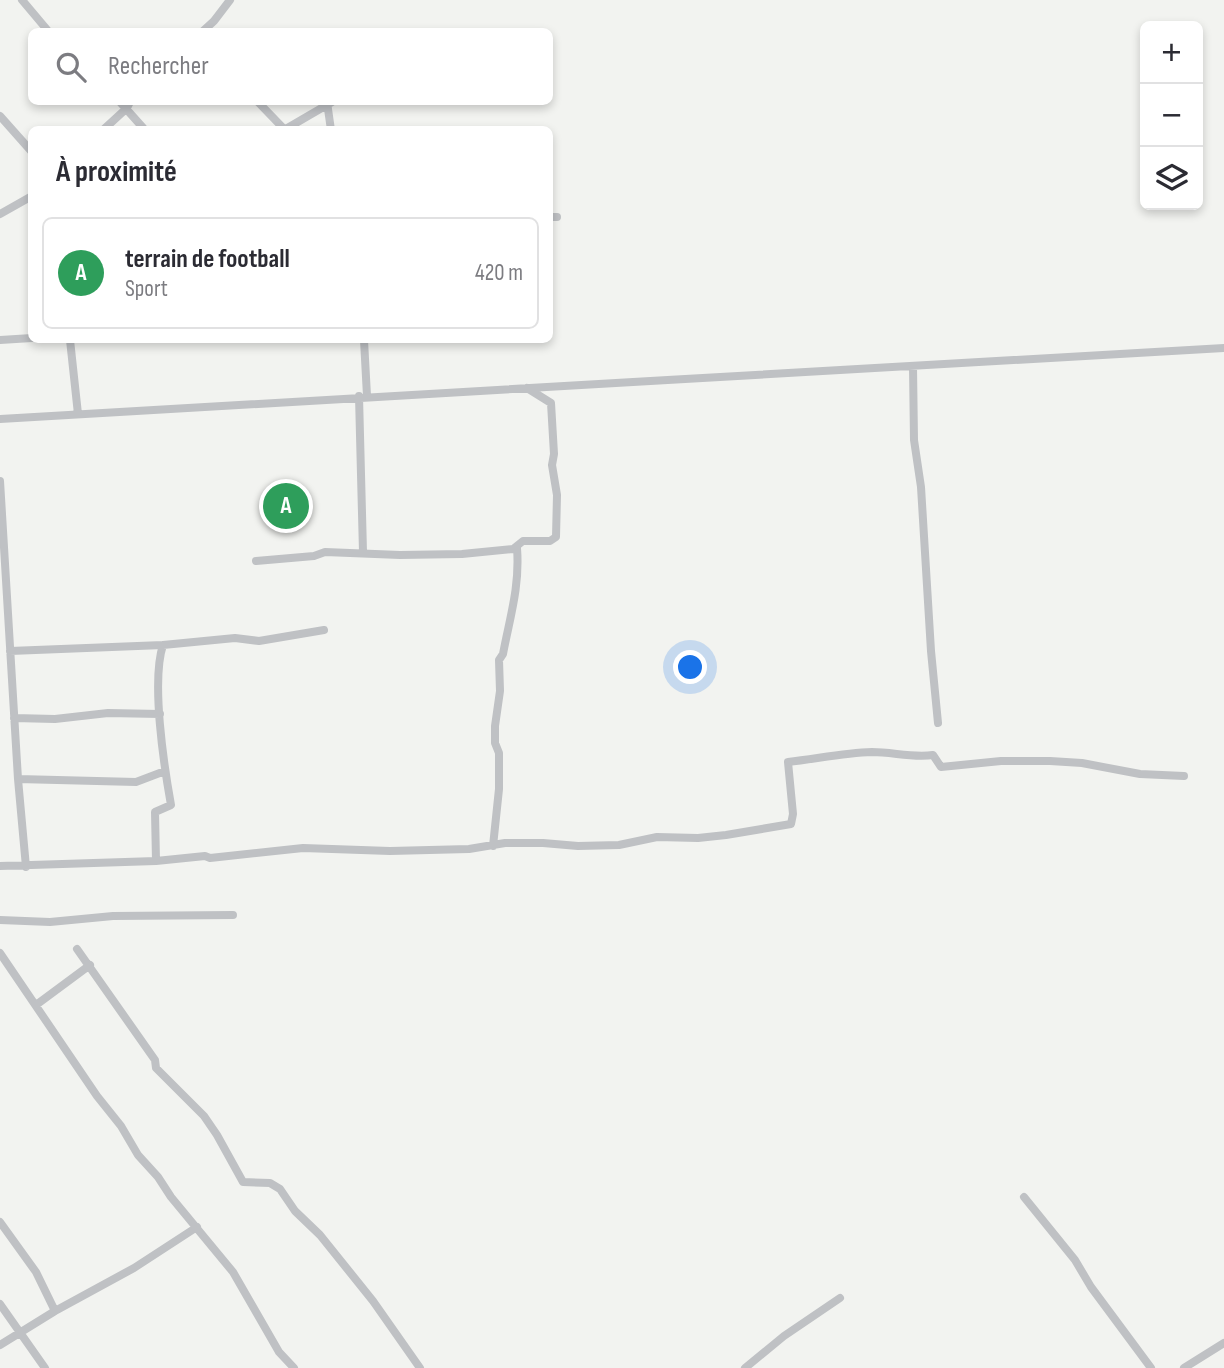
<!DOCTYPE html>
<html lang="fr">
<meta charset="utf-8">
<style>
:root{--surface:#fff;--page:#f2f2f3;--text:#2b2b33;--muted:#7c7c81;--line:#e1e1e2;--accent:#0b8043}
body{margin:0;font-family:"Sofia Sans Condensed",sans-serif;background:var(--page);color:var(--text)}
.controls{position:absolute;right:21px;top:21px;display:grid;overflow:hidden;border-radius:10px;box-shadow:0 4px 10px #0003}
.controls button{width:63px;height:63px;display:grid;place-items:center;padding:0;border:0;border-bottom:2px solid var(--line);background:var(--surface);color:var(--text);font:35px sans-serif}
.you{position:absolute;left:691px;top:668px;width:24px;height:24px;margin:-18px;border:5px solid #fff;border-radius:50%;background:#1a73e8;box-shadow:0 0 0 10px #1a73e833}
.badge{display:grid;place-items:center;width:46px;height:46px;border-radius:50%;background:var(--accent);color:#fff;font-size:23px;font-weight:700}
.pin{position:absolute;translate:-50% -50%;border:4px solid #fff;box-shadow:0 2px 7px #0006}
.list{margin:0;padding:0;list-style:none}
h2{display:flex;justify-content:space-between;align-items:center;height:91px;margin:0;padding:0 28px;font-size:30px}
h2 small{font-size:23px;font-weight:400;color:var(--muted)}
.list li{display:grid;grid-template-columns:46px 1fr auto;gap:21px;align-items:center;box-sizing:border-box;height:112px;margin:0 14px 14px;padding:0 14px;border:2px solid var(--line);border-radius:10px}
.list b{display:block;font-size:26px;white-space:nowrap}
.list p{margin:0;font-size:23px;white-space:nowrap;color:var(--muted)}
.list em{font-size:23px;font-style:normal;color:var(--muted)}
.icon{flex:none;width:38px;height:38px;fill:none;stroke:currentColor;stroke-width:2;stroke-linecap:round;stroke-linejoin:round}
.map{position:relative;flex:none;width:1224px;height:1368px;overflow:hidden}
.search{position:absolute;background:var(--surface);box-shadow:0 4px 10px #0003;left:28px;top:28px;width:525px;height:77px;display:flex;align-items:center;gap:18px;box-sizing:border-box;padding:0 24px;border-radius:10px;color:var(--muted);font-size:26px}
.panel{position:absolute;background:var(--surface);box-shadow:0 4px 10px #0003;left:28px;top:126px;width:525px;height:217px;border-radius:10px}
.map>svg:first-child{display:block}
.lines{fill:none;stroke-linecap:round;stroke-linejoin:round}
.street{stroke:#bfc1c4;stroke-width:8}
</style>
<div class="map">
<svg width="1224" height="1368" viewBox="0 0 1224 1368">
<rect width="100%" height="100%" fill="#f2f3f0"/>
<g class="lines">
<!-- street -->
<path class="street" d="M22,0L49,32
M202,32L214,21L230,0
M120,102L145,130
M258,102L285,130
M327,102L331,130
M0,116L32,152
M103,130L127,108L130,102
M284,130L332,102
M0,214L32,196
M550,217H557
M0,340L32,338
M70,340L78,414
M364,340L367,396
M913,367L914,440L921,487L931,651L938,723
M359,396L363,552
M0,419C408,393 816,373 1224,348
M0,481L18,779L26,867
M256,561L314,556L325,552L400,555L462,554L513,549L523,541H550L556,537L557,495L552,465L554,454L551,403L527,388
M10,651L163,645L235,638L259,641L324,630
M14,718L55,719L108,713L160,714
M18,779L136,782L165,771
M493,846L499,789V753L495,743V726L500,691L499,660L503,654C510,617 520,586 517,548
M156,861L155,812L171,805C164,766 151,681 163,645
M0,866L156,861L205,856L210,858L303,848L390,851L469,849L505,843H543L578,846L619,845L657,837L698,838L726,835L791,824L793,814L788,762C816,759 843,753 872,752C893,752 912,758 933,755L941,767L1001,761H1050L1082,763L1140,774L1184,776
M0,920L50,922L113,916L233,915
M77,949L155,1060L156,1068L204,1116L217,1135L243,1182L270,1183L280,1189L295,1211L320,1235L373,1301L420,1368
M0,953L97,1096L121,1126L138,1155L158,1177L171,1197L233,1272L279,1352L294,1368
M36,1005L90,965
M1024,1197L1075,1260L1091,1287L1151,1368
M0,1222L36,1272L55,1311
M0,1304L45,1368
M0,1345L55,1311L134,1268L197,1227
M745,1368L784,1336L840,1298
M1184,1368L1224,1343"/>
</g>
</svg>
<div class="controls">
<button>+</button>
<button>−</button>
<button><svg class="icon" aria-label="layers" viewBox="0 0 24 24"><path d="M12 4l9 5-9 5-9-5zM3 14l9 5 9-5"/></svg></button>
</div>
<div class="you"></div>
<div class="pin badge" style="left:286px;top:506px;background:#2e9e5b">A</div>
<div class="search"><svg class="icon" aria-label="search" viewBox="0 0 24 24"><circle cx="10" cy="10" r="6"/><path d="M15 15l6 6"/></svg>Rechercher</div>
<section class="panel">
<h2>À proximité<small></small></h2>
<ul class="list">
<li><span class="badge" style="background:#2e9e5b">A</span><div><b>terrain de football</b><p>Sport</p></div><em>420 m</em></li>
</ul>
</section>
</div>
